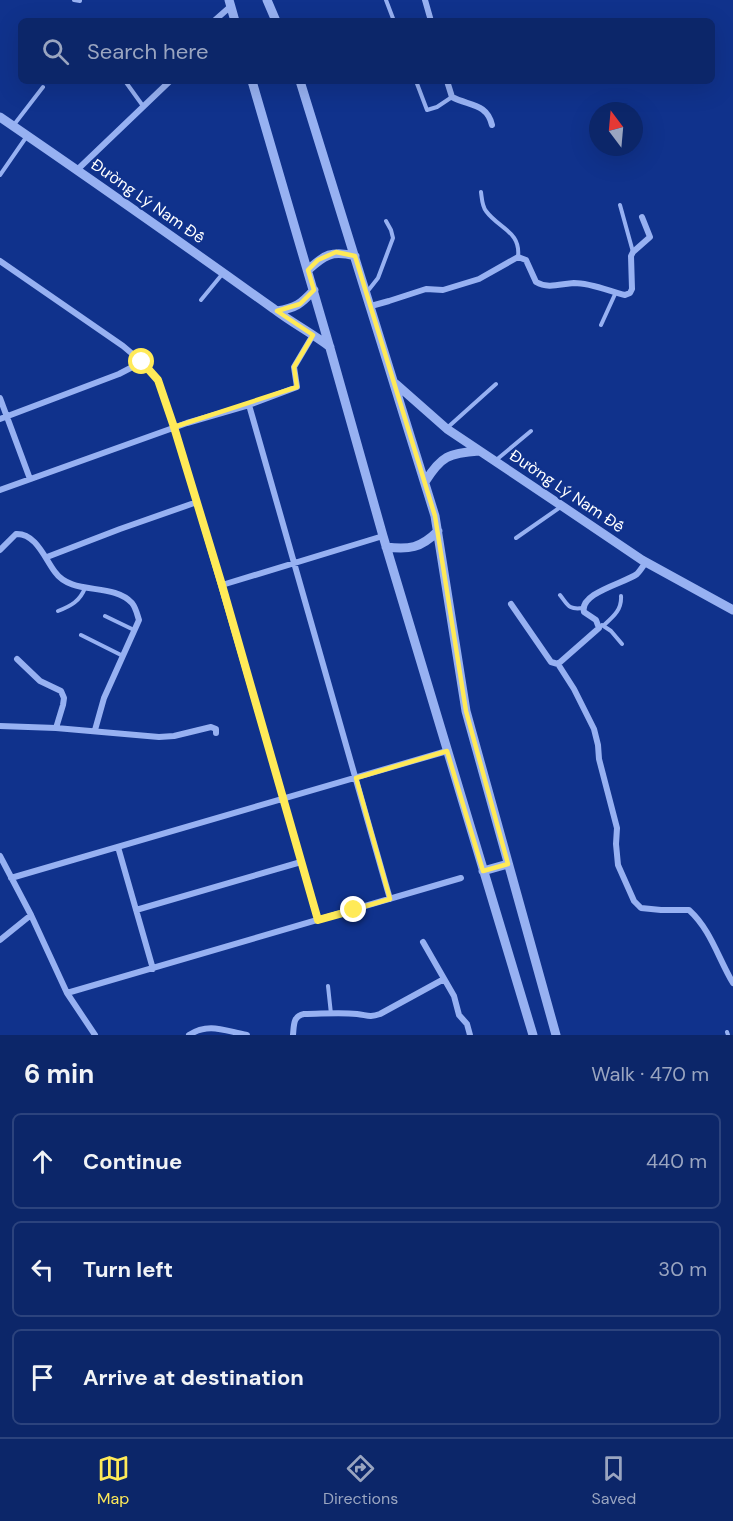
<!DOCTYPE html>
<meta charset="utf-8">
<style>
:root{--surface:#0c2669;--page:#1a3271;--text:#f1f3f6;--muted:#9aa5c0;--line:#2c437d;--accent:#ffea58}
body{margin:0;font-family:"DM Sans",sans-serif;background:var(--page);color:var(--text)}
.compass{position:absolute;left:589px;top:102px;width:54px;height:54px;border-radius:50%;background:var(--surface);box-shadow:0 6px 24px #0002;rotate:344deg}
.stop{position:absolute;width:18px;height:18px;margin:-14px;border:4px solid #ffea58;border-radius:50%;background:#fff}
.stop.end{background:#ffea58;border-color:#fff;box-shadow:0 2px 6px #0008}
.list{margin:0;padding:0;list-style:none}
h2{display:flex;justify-content:space-between;align-items:center;height:78px;margin:0;padding:0 24px;font-size:26px}
h2 small{font-size:20px;font-weight:400;color:var(--muted)}
.list li{display:grid;grid-template-columns:39px 1fr auto;gap:18px;align-items:center;box-sizing:border-box;height:96px;margin:0 12px 12px;padding:0 12px;border:2px solid var(--line);border-radius:9px}
.list b{display:block;font-size:22px;white-space:nowrap}
.list em{font-size:20px;font-style:normal;color:var(--muted)}
.icon{flex:none;width:33px;height:33px;fill:none;stroke:currentColor;stroke-width:2;stroke-linecap:round;stroke-linejoin:round}
.map{position:relative;flex:none;width:733px;height:1035px;overflow:hidden}
.search{position:absolute;background:var(--surface);box-shadow:0 6px 24px #0002;left:18px;right:18px;top:18px;height:66px;display:flex;align-items:center;gap:15px;box-sizing:border-box;padding:0 21px;border-radius:9px;color:var(--muted);font-size:22px}
.sheet{height:402px;background:var(--surface)}
nav{display:flex;justify-content:space-around;align-items:center;box-sizing:border-box;height:84px;border-top:2px solid var(--line);background:var(--surface);font-size:16px;color:var(--muted)}
nav a{display:grid;justify-items:center;gap:3px}
nav .on{color:var(--accent)}
.map>svg:first-child{display:block}
.lines{fill:none;stroke-linecap:round;stroke-linejoin:round}
.service{stroke:#97b1f2;stroke-width:4}
.minor{stroke:#97b1f2;stroke-width:6}
.tertiary{stroke:#97b1f2;stroke-width:9}
.route{stroke:#ffea58;stroke-width:8}
.marked{fill:none;stroke:#ffea58;stroke-width:4.5;stroke-linejoin:round}
.labels{text-anchor:middle;dominant-baseline:central;stroke-width:4.5;stroke-linejoin:round;paint-order:stroke}
.street-label{font-size:16px;fill:#fff;stroke:#10328c}
</style>
<div class="map">
<svg width="733" height="1035" viewBox="0 0 733 1035">
<rect width="100%" height="100%" fill="#10328c"/>
<g class="lines">
<!-- service -->
<path class="service" d="M74,0L80,1
M386,0L394,21
M125,81L143,106
M416,81L427,110L437,107L452,97
M13,126L43,87
M0,175L27,136
M481,192C482,199 482,206 486,211C499,229 521,231 518,257
M620,205L633,252
M367,292L378,278L393,238L391,230L386,221
M201,300L224,272
M601,325L616,292
M447,428L496,384
M495,461L531,431
M516,538L562,506
M560,595C568,605 568,610 583,608
M58,611C71,606 80,601 85,588
M105,616L134,630
M602,625L611,631L622,644
M603,626C613,617 622,610 621,596
M81,635L123,656
M328,986L331,1014
M727,1032L728,1035"/>
<!-- minor -->
<path class="minor" d="M425,0L431,21
M214,21L231,6
M447,81L452,97C469,106 487,103 492,125
M77,170L170,81
M0,261L123,346L142,362L158,380L174,427L222,585L318,920
M371,306L389,301L426,289L443,290L479,279L518,257L526,260L536,282C548,289 560,284 574,283C591,283 609,291 625,295L630,293L632,289L631,256L633,252L650,237L642,217
M0,398L30,479
M249,405L390,899
M0,419L119,374L142,362
M0,490L187,423L249,405L297,387L294,367L313,335
M0,550L16,534C36,533 45,559 55,572C72,596 112,582 132,603C136,608 137,614 139,620L104,698L95,730
M47,557L120,529L197,502
M222,585L383,536
M511,604L551,662L558,664L574,689L594,729L598,745L599,759L617,828L616,844L618,865L634,901L641,908L661,910H689C711,930 718,958 733,983
M17,659L40,681L61,691L64,698L63,705L56,728
M558,664L599,628L596,620L584,612C579,593 625,583 637,574C640,571 643,566 646,562
M0,726L56,728L159,737L174,736L211,727L216,729V733
M118,847L153,969
M0,856L31,915L67,993L95,1035
M11,878L447,751
M136,910L301,862
M0,940L31,915
M423,942L454,996L459,1015L467,1024L470,1035
M67,993L461,878
M189,1035C209,1022 225,1031 247,1035
M293,1035C294,1025 293,1016 304,1014C321,1014 339,1012 357,1014C367,1015 369,1018 380,1014L444,979"/>
<!-- tertiary -->
<path class="tertiary" d="M229,0L235,21
M267,0L276,21
M252,81L330,348L383,536L533,1035
M300,81L435,516L466,711L556,1035
M0,117C92,180 183,244 274,309C292,323 312,333 330,347
M308,270C324,255 332,250 355,256
M277,311C296,308 301,304 314,290
M396,384L447,429L562,506L642,560L733,610
M425,482C441,456 449,453 479,451
M386,547C409,550 421,548 438,531
M483,871L508,864"/>
</g>
<g class="lines">
<!-- route -->
<path class="route" d="M142,362L158,380L174,427L222,585L318,920L354,910"/>
</g>
<!-- marked area -->
<path class="marked" d="M336,252L355,256L435,516L466,711L508,864L483,871L447,751L356,778L390,899L318,920L174,427L297,387L294,367L313,335L277,311L300,304L314,290L308,270L318,260Z"/>
<g class="labels">
<!-- street labels -->
<g class="street-label">
<text transform="translate(148 201) rotate(35)">Đường Lý Nam Đế</text>
<text transform="translate(567 491) rotate(34)">Đường Lý Nam Đế</text>
</g>
</g>
</svg>
<svg class="compass" viewBox="-18 -18 36 36"><path d="M0-13l5 13h-10z" fill="#e53935"/><path d="M0 13l5-13h-10z" fill="#9aa5c0"/></svg>
<div class="stop" style="left:142px;top:362px"></div>
<div class="stop end" style="left:354px;top:910px"></div>
<div class="search"><svg class="icon" aria-label="search" viewBox="0 0 24 24"><circle cx="10" cy="10" r="6"/><path d="M15 15l6 6"/></svg>Search here</div>
</div>
<section class="sheet">
<h2>6 min<small>Walk · 470 m</small></h2>
<ul class="list">
<li><svg class="icon" aria-label="ahead" viewBox="0 0 24 24"><path d="M12 20V5M6 11l6-6 6 6"/></svg><div><b>Continue</b></div><em>440 m</em></li>
<li><svg class="icon" aria-label="left" viewBox="0 0 24 24"><path d="M17 20v-9H6M10 6l-5 5 5 5"/></svg><div><b>Turn left</b></div><em>30 m</em></li>
<li><svg class="icon" aria-label="arrive" viewBox="0 0 24 24"><path d="M6 21V4h12l-3 4 3 4H6"/></svg><div><b>Arrive at destination</b></div></li>
</ul>
</section>
<nav>
<a class="on"><svg class="icon" aria-label="map" viewBox="0 0 24 24"><path d="M3 6l6-2 6 2 6-2v14l-6 2-6-2-6 2zM9 4v14M15 6v14"/></svg>Map</a>
<a><svg class="icon" aria-label="directions" viewBox="0 0 24 24"><path d="M12 3l9 9-9 9-9-9zM9 14v-3h6M13 9l2 2-2 2"/></svg>Directions</a>
<a><svg class="icon" aria-label="saved" viewBox="0 0 24 24"><path d="M7 4h10v16l-5-4-5 4z"/></svg>Saved</a>
</nav>
